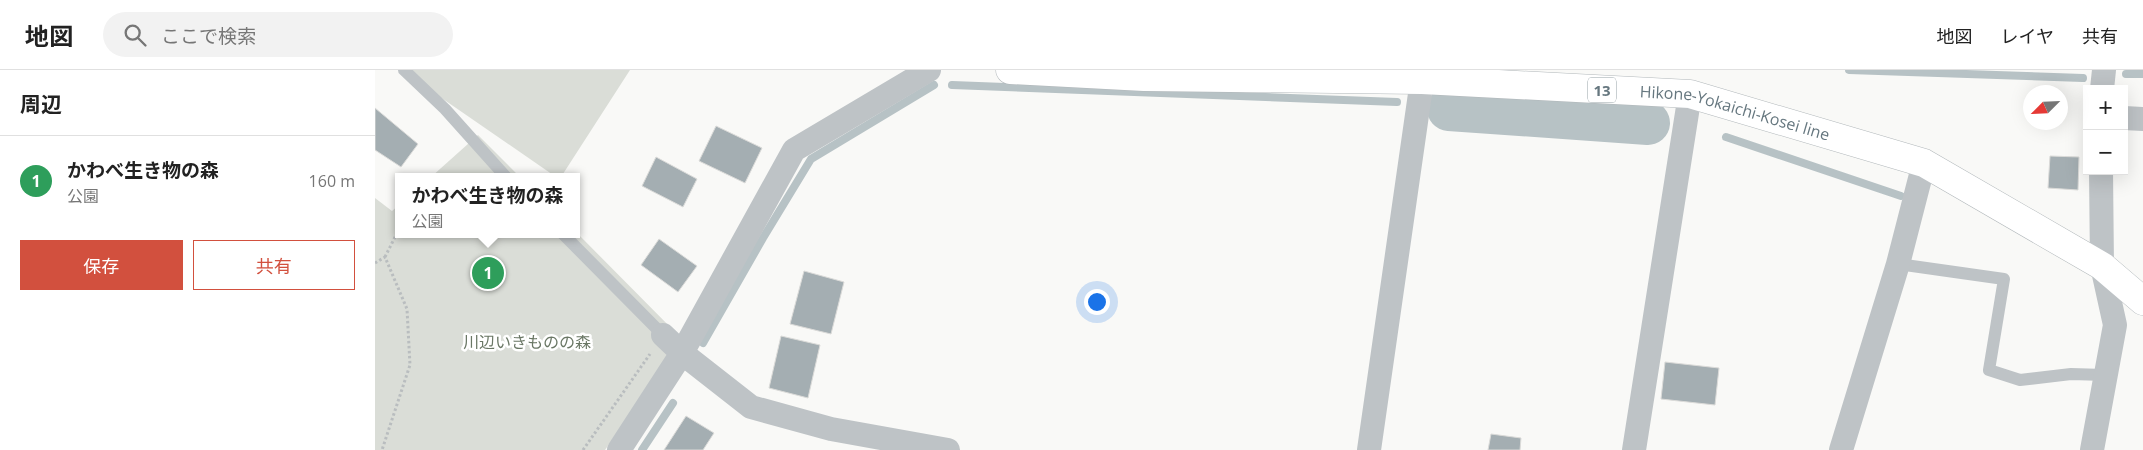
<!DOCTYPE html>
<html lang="ja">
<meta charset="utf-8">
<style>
:root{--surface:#fff;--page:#f2f2f2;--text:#222;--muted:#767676;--line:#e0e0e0;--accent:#d2503e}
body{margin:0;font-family:"Open Sans","Noto Sans JP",sans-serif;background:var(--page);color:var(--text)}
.controls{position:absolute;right:15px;top:15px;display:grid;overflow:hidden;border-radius:0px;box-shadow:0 5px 20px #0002}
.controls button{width:45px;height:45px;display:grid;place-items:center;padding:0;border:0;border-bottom:1px solid var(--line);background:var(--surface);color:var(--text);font:25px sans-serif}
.compass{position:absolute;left:1648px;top:15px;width:45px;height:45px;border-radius:50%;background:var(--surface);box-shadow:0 5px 20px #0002;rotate:246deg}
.you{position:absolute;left:721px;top:231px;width:18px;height:18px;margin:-12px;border:4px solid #fff;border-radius:50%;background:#1a73e8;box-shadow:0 0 0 8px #1a73e833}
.badge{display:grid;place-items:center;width:32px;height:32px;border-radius:50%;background:var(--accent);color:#fff;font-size:16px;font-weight:700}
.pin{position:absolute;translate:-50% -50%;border:2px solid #fff;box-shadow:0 1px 5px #0006}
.popup{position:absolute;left:20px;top:103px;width:185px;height:65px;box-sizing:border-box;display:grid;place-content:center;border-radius:0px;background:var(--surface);filter:drop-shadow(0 1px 4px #0005);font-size:16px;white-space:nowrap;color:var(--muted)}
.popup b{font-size:19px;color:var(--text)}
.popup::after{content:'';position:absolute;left:50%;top:100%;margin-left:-10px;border:10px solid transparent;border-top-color:var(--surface)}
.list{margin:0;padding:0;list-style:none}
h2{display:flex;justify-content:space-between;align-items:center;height:65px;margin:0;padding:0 20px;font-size:21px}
h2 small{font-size:16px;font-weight:400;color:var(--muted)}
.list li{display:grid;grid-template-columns:32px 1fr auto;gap:15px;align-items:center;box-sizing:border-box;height:90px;padding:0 20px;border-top:1px solid var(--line)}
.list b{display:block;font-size:19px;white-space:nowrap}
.list p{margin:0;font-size:16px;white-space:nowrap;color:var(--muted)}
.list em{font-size:16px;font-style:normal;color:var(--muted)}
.actions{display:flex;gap:10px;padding:15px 20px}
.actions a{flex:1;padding:11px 0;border:1px solid var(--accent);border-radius:0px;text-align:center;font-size:18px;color:var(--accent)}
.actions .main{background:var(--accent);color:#fff}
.icon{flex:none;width:28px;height:28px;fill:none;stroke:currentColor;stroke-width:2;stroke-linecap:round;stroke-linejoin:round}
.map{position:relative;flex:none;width:1768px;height:380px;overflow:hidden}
header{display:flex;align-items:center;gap:30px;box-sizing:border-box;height:70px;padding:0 25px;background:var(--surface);border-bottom:1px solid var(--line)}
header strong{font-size:24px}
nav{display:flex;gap:28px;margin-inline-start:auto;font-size:18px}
.search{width:350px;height:45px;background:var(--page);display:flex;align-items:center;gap:12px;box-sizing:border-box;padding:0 18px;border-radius:28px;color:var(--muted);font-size:19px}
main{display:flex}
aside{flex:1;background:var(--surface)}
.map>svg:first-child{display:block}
.green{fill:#daddd7}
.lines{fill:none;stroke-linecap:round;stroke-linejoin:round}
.stream{stroke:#b7c2c5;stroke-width:8}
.river{stroke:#b7c2c5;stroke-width:44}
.building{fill:#a4aeb2;stroke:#dbdbd9}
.primary-casing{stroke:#b2b8bb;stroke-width:29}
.path{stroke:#b9bdbf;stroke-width:3;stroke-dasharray:2.5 2.5;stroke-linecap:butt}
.lane{stroke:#bec3c6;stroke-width:12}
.street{stroke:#bec3c6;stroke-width:24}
.primary{stroke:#fff;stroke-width:28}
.labels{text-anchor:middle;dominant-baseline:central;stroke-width:5;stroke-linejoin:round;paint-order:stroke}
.shield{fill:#fff;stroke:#94a0a5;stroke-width:1}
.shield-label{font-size:15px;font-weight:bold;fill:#66777f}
.street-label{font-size:16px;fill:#66777f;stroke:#fff}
.park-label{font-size:16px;fill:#6a7765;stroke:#fff}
</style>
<header>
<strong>地図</strong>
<div class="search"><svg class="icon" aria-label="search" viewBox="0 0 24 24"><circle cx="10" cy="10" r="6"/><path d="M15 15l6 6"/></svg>ここで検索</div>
<nav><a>地図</a><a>レイヤ</a><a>共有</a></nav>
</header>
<main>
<aside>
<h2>周辺<small></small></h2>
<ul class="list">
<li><span class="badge" style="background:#2e9e5b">1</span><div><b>かわべ生き物の森</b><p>公園</p></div><em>160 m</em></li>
</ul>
<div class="actions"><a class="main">保存</a><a>共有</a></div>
</aside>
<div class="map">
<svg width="1768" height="380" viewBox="0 0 1768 380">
<rect width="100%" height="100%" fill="#f9f9f7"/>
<!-- green -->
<path class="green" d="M26,0H255L186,107H181Z
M103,65L145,107H56Z
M0,128L17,141L24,135V164L202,163L306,268L230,380H0Z"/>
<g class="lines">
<!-- stream -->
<path class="stream" d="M1474,0L1708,8
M1751,4H1768
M577,15L1022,32
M1351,67L1526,126
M328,273L388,168L436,89L559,15
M267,380L298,333"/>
<!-- river -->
<path class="river" d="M1074,39L1273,53"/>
</g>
<!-- building -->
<path class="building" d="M0,38L43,74L26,97L0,80Z
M341,56L387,78L370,113L324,91Z
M1675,86L1704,87L1703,120L1673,118Z
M281,87L322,109L308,137L267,116Z
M284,169L322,196L303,222L266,195Z
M429,201L469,212L456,264L415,254Z
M406,266L445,275L433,328L394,318Z
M1290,292L1344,298L1340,335L1286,329Z
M311,346L339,363L328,380H289Z
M1116,364L1146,368L1145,380H1113Z"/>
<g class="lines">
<defs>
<g id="primary">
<path id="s1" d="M635,0L769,7L1047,10L1315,24L1549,93L1727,196L1768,231"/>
</g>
</defs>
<!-- primary casing -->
<use href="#primary" class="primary-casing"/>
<!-- path -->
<path class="path" d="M10,187L24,159
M0,193L10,187L32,239L35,295L7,380
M208,380L275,284"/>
<!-- lane -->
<path class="lane" d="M29,0L70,39L131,107
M188,164L288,265
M1523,194L1629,209L1614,300L1645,310L1696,304L1730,305"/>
<!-- street -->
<path class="street" d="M1727,19L1729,0
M1749,48L1768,49
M288,265L307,283L376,337L456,359L573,380
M244,380L307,283L419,80L554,0
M994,380L1047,10
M1259,380L1315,24
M1466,380L1523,194L1549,93
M1717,380L1740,255L1727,196L1726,101"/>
<!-- primary -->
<use href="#primary" class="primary"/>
</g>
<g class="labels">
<!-- shield labels -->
<rect class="shield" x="1213" y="7.5" width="28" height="25" rx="4"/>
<g class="shield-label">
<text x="1227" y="20">13</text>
</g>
<!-- street labels -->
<g class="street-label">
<text stroke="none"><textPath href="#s1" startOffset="728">Hikone-Yokaichi-Kosei line</textPath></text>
</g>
<!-- park labels -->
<g class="park-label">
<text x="152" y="272">川辺いきものの森</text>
</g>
</g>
</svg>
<div class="controls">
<button>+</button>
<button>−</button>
</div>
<svg class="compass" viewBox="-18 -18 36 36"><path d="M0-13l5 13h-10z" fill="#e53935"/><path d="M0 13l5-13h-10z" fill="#767676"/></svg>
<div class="you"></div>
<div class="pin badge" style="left:113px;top:203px;background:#2e9e5b">1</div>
<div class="popup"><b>かわべ生き物の森</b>公園</div>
</div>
</main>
